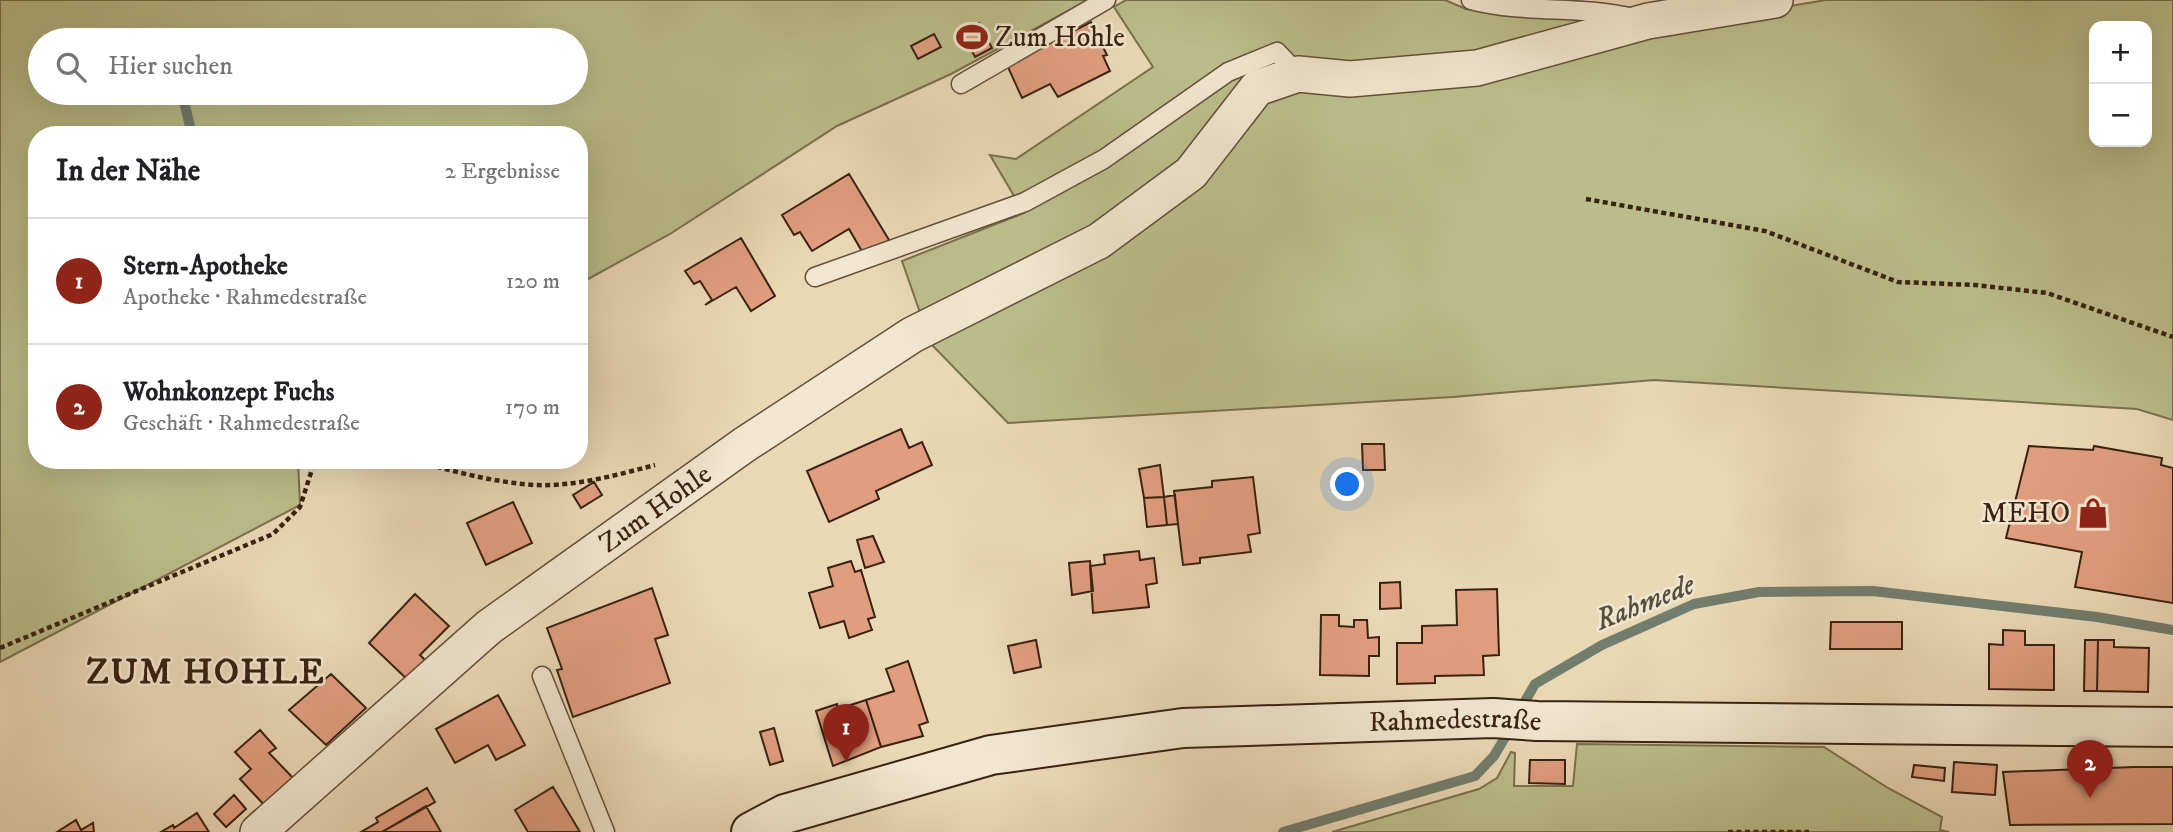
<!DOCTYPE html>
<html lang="de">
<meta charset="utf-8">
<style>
:root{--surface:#fff;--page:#f6f6f6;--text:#202124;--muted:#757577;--line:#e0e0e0;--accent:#8f2418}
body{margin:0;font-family:"IM FELL DW Pica",serif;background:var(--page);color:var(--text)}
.controls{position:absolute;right:21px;top:21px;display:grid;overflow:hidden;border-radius:14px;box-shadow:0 7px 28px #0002}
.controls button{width:63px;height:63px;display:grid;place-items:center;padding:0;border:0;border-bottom:2px solid var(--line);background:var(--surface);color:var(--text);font:35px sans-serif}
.you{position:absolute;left:1348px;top:485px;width:24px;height:24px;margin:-18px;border:5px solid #fff;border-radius:50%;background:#1a73e8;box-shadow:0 0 0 10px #1a73e833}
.badge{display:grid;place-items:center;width:46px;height:46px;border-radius:50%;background:var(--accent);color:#fff;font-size:23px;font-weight:700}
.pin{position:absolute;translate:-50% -58px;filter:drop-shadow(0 2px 4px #0008)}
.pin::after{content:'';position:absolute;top:37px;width:24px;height:21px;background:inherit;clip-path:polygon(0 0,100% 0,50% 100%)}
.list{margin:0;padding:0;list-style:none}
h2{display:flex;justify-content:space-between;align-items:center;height:91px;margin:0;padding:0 28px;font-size:30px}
h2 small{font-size:23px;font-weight:400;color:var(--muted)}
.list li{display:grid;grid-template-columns:46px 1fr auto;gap:21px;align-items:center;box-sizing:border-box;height:126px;padding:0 28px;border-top:2px solid var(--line)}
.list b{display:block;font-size:26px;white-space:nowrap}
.list p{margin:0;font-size:23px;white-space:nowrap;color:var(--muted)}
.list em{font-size:23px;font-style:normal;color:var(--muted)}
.icon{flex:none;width:38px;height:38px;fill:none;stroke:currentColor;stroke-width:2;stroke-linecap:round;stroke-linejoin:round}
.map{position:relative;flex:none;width:2173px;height:832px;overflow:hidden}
.search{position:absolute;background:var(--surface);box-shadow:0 7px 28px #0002;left:28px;top:28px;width:560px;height:77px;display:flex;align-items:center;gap:18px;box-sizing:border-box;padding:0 24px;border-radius:38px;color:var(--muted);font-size:26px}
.panel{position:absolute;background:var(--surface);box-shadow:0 7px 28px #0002;left:28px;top:126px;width:560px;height:343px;border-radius:28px}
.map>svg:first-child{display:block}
.green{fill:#bbbe8b;stroke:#7a704e;stroke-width:2;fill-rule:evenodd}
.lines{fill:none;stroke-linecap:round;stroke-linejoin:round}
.stream{stroke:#727d6e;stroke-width:10}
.building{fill:#e19e7f;stroke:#392112;stroke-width:2}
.service-casing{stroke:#654f3b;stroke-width:21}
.minor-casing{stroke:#654f3b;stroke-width:38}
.secondary-casing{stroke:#392112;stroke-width:42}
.path{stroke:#392112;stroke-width:4.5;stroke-dasharray:5 3.5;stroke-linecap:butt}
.service{stroke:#f1e6cf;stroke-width:18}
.minor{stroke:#f1e6cf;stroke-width:35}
.secondary{stroke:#f1e6cf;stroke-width:38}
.labels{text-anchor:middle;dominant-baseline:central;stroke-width:5;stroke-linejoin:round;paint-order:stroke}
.poi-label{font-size:28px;fill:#392112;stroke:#f1e6cf;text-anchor:start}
.street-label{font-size:28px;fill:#392112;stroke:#f1e6cf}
.water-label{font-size:30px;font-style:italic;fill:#564f40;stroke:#f1e6cf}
.district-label{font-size:35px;font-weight:bold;letter-spacing:2px;fill:#392112;stroke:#f1e6cf}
</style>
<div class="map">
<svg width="2173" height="832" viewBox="0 0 2173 832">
<rect width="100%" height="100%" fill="#ead8b5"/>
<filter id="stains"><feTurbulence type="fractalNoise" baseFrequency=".00286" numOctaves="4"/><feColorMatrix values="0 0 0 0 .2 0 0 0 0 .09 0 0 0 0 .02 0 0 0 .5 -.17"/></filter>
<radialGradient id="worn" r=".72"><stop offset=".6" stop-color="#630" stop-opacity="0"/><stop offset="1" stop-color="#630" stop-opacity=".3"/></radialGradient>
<!-- green -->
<path class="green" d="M0,0H1088L951,74L837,126L670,234L579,284V135H37V460H298L300,505L0,662ZM40,40H576V93H40Z
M1126,0H1445L1466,9L1524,17L1592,19L1627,33L1826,0H2173V420L2137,409L1654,380L1453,397L1008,423L931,344L902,261L1024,213L990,155L1016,159L1153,67L1114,7ZM2094,26H2147V142H2094Z
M1577,744L1824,747L1888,788L1942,817L1940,830L1949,832H1332L1479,789L1497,778L1511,752L1515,753L1514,786H1573Z"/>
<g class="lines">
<!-- stream -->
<path class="stream" d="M182,93L192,135
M1520,710L1535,684L1602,645L1694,604L1759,592L1873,591L2097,617L2173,630
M1283,832L1475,776L1494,756L1510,729"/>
</g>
<!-- building -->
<path class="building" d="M1091,22L1107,55L1103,56L1110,71L1058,97L1050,84L1022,98L1007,65Z
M979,23L992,48L975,57L962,32Z
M934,34L941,47L918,59L911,46Z
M849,174L889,240L864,255L849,229L812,251L800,232L794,235L782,215Z
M741,238L775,296L751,311L736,287L705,305L712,300L700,281L694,284L685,271Z
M901,429L909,448L922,442L932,465L876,491L879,499L829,522L807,471Z
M1362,444H1384L1385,470H1363Z
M2029,446L2093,450L2094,446L2162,458L2161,465L2173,468V603L2075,587L2082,552L2006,538Z
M1160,465L1164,497L1144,498L1139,469Z
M1253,477L1260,533L1248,535L1251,552L1200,558V563L1183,565L1174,491L1212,487V481Z
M594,482L602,495L581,508L573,495Z
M1175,495L1178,524L1167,525L1164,497Z
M1164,497L1167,525L1147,527L1144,498Z
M513,502L532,543L486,565L467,523Z
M873,536L884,562L865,568L857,540Z
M1139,551L1140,560L1154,558L1157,583L1146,585L1149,607L1093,613L1090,566L1105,564L1104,555Z
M851,561L855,572L861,570L875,617L868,619L872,630L849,638L844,621L820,628L809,593L833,586L828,568Z
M1090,561L1093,591L1072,595L1069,563Z
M1400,582L1401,608L1380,609V583Z
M652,588L668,635L655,639L670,683L573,717L557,670L562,669L547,628Z
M1497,589L1499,655L1483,656L1484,675L1435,676V683L1397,684V643H1422V626L1457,625L1456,590Z
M415,594L449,626L420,655L428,663L410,682L369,643Z
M1321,615H1339V626L1354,627V620H1367L1368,638L1379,637V656H1369V676L1320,675Z
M1831,622H1902V649H1830Z
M2003,630L2025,631V645H2054V690L1989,689V644L2003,645Z
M1036,640L1041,667L1014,673L1008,646Z
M2085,640H2098L2097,691H2084Z
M2098,640H2114V647L2149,648L2148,692L2097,691Z
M908,661L928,722L919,725L923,736L881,747L866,700L894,691L886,669Z
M331,674L366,708L326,745L289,710Z
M498,695L525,745L496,760L488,745L455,763L436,729Z
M866,700L881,747L833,766L816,711L837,704L838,709Z
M774,728L783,761L770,765L760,732Z
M260,730L276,748L269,753L295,780L266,807L240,779L251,769L235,752Z
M1530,760H1565V784L1529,783Z
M1954,762L1997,765L1995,795L1952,792Z
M1914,765L1945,768L1944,781L1912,777Z
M2134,767H2173V824L2010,825L2003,772Z
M553,787L580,832H528L515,810Z
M427,788L435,802L382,832H361L378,822L376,818Z
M234,795L246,809L226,827L214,814Z
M426,806L441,832H382Z
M197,813L209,832H161L173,825L174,828Z
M76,820L81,830L93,823L94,832H57Z"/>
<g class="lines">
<defs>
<path id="service" d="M1471,0C1524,14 1580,5 1633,18
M961,84L1106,0
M815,277L1025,202L1104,159L1228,72L1277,52L1298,74
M542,676L605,832"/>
<g id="minor">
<path id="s1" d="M258,832L489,627L744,445L912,335L1099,241L1191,173L1257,88L1298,74L1350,79L1477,68L1648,21L1775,0"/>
</g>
<g id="secondary">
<path id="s2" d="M751,832L785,814L991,755L1183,728L1493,718L1537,721L2173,727"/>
</g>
</defs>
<!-- service casing -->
<use href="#service" class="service-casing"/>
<!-- minor casing -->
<use href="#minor" class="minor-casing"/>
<!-- secondary casing -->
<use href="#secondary" class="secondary-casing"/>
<!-- path -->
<path class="path" d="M1586,199L1765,231L1898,282L1975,285L2047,293L2173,337
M412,460C452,471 492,482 534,485C574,487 617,475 655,465
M0,648L273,534L300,507L315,460
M1728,832H1809"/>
<!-- service -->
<use href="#service" class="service"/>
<!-- minor -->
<use href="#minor" class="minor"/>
<!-- secondary -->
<use href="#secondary" class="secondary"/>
</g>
<!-- icons -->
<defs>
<symbol id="stadium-bare" viewBox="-9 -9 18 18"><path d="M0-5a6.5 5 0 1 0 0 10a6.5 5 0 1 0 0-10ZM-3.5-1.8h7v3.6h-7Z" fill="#8f2418" stroke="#f1e6cf" stroke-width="2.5" paint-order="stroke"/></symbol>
<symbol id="shop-bare" viewBox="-9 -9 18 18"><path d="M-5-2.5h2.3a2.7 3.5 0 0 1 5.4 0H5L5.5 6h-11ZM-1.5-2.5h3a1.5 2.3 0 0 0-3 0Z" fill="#8f2418" stroke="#f1e6cf" stroke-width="2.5" paint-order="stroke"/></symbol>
</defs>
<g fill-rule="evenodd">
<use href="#stadium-bare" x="950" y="15" width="44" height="44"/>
<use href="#shop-bare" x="2071" y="491" width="44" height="44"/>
</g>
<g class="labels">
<!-- poi labels -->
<g class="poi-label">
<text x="995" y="37">Zum Hohle</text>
<text x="2070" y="513" text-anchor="end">MEHO</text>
</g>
<!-- street labels -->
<g class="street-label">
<text stroke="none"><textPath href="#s1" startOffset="513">Zum Hohle</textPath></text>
<text stroke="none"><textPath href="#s2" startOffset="719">Rahmedestraße</textPath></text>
</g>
<!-- water labels -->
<g class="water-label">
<text transform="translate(1645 603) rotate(-22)">Rahmede</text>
</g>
<!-- district labels -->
<g class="district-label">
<text x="206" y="673">ZUM HOHLE</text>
</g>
</g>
<rect width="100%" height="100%" filter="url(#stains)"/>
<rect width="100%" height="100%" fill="url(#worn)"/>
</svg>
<div class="controls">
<button>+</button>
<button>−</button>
</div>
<div class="you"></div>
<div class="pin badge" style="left:846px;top:762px">1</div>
<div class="pin badge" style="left:2090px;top:798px">2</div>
<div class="search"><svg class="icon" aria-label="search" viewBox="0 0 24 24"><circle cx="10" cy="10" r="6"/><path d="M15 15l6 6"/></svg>Hier suchen</div>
<section class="panel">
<h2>In der Nähe<small>2 Ergebnisse</small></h2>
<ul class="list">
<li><span class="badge">1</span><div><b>Stern-Apotheke</b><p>Apotheke · Rahmedestraße</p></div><em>120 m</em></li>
<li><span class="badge">2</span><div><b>Wohnkonzept Fuchs</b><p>Geschäft · Rahmedestraße</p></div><em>170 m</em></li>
</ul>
</section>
</div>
